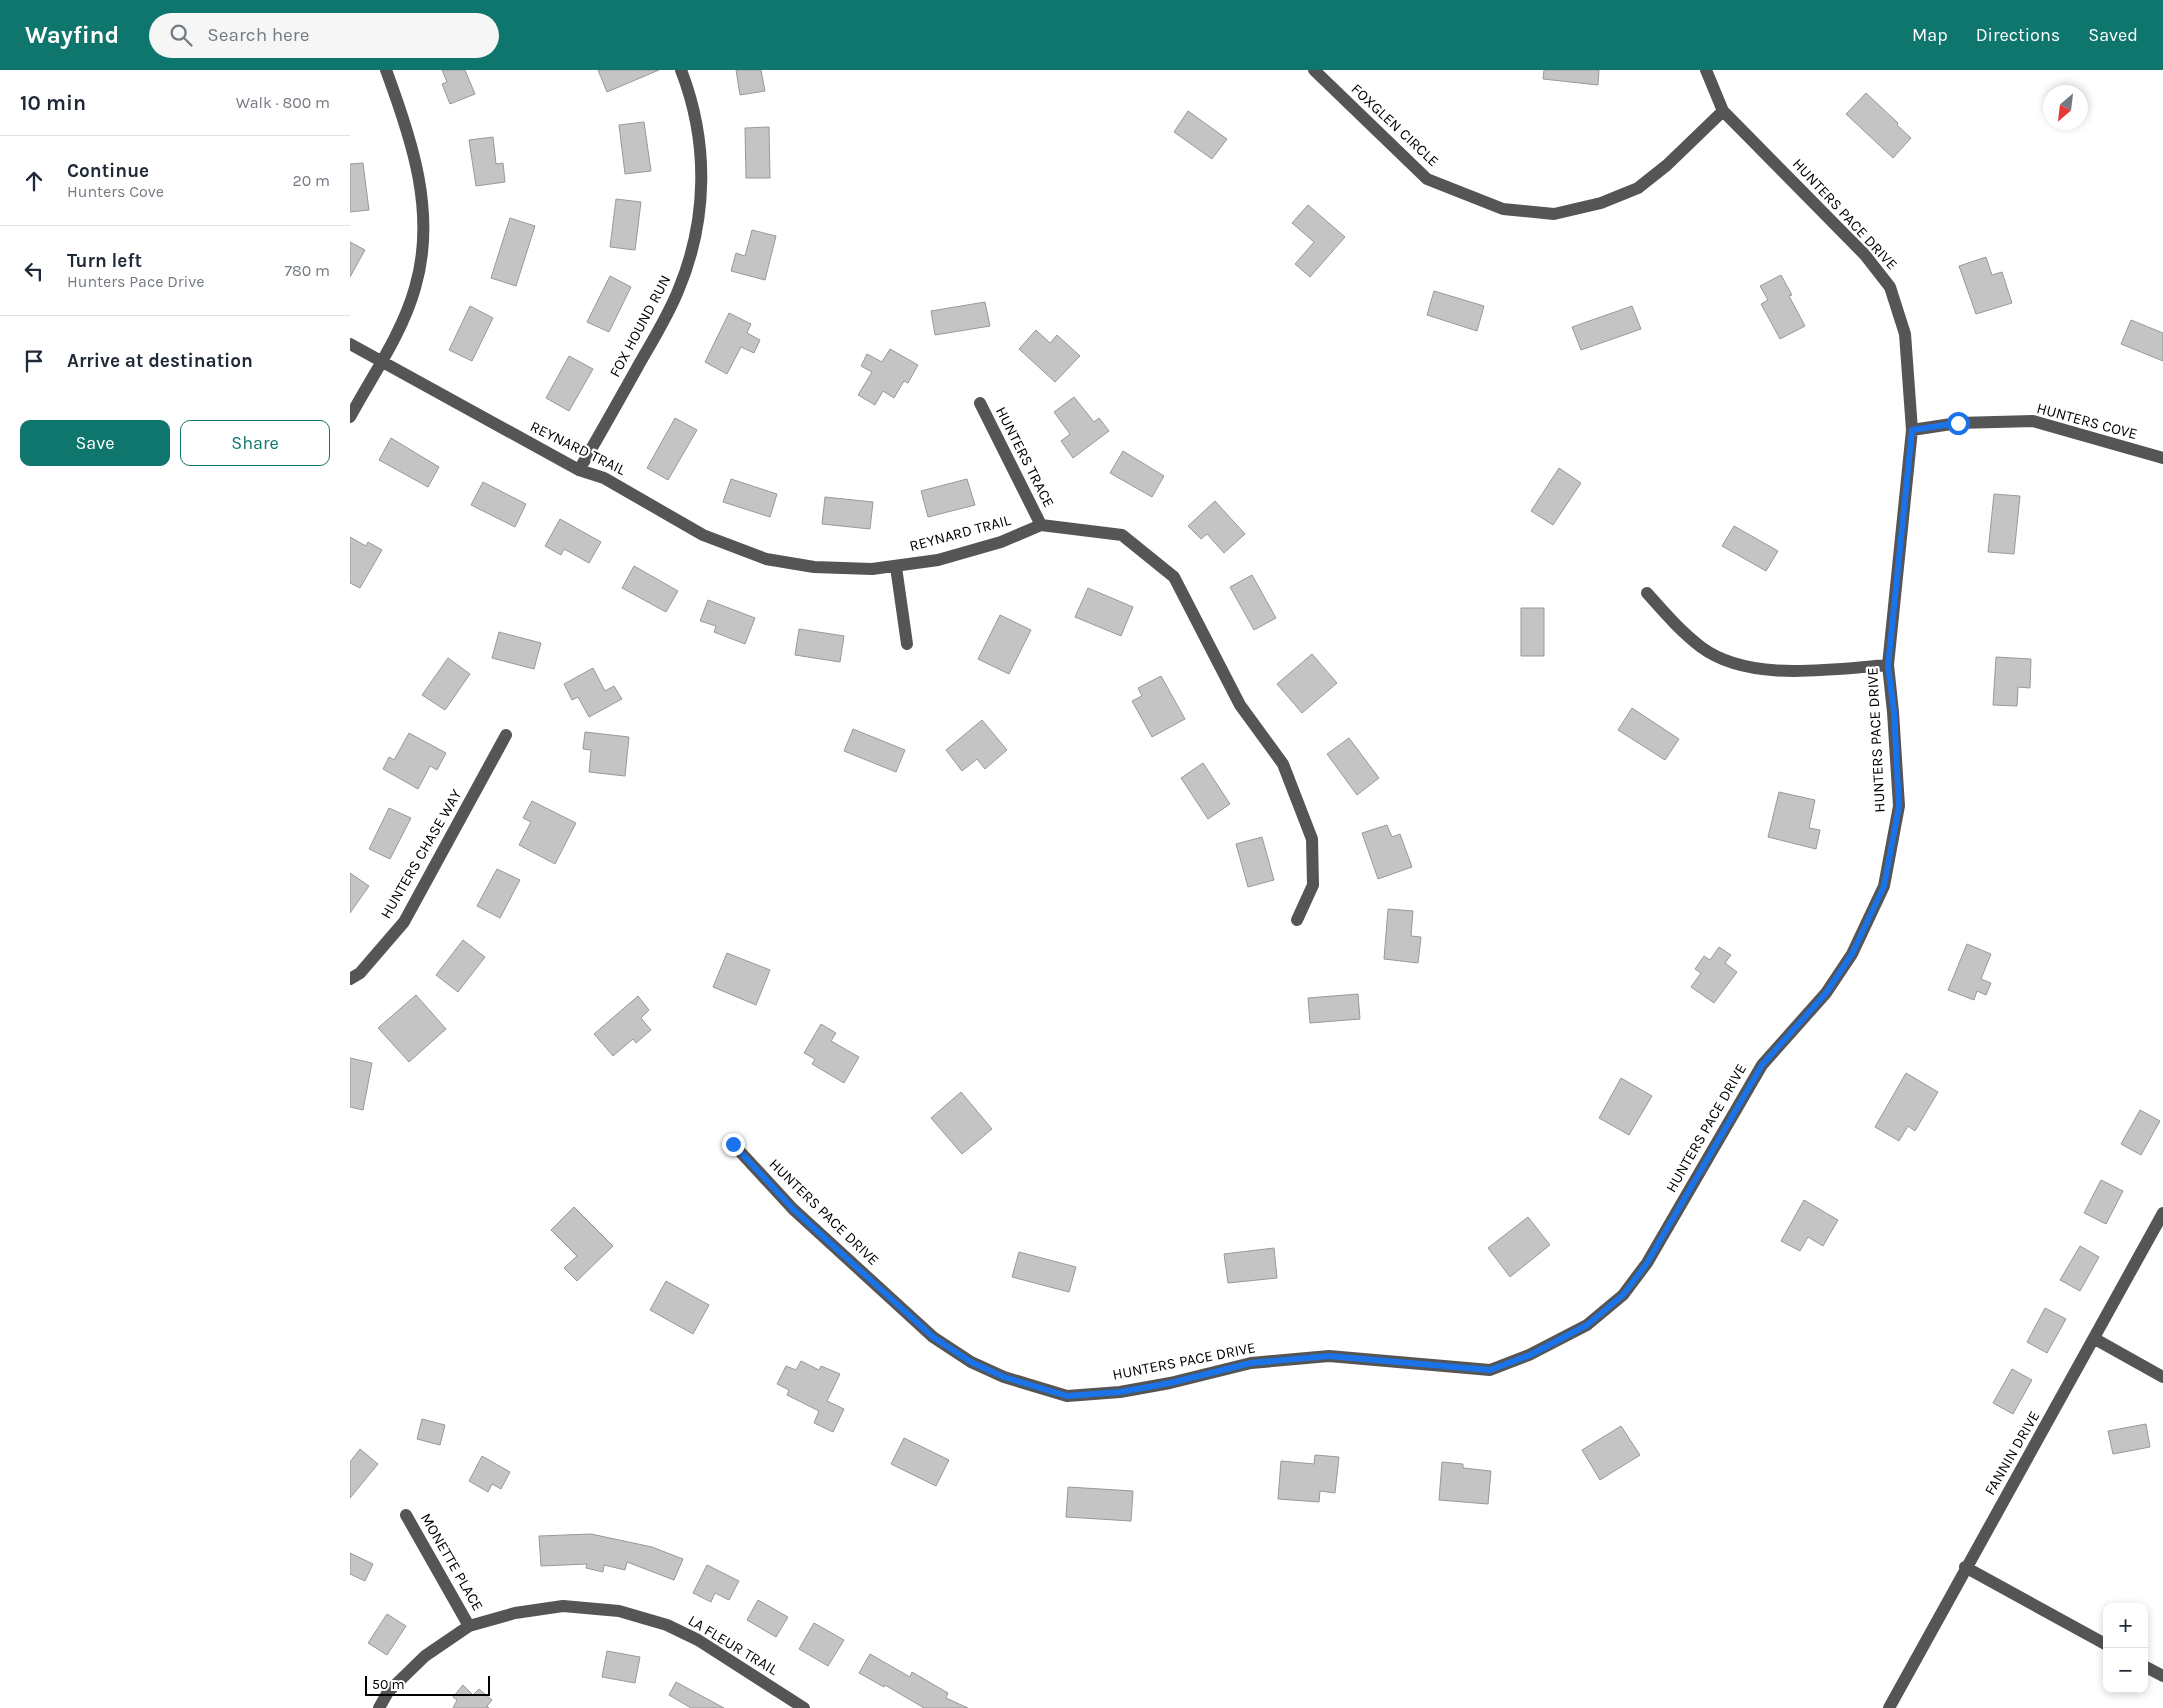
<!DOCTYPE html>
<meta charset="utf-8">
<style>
:root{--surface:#fff;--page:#f6f6f7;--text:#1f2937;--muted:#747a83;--line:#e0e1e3;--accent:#0f766e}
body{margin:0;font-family:Karla,sans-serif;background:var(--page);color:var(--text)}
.controls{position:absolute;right:15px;bottom:15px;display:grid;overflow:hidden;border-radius:10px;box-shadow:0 2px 8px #0003}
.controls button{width:45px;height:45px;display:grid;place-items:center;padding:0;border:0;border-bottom:1px solid var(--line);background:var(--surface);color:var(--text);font:25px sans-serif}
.compass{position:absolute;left:1693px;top:15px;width:45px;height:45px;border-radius:50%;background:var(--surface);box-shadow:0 2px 8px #0003;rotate:208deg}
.scale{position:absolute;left:15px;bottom:12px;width:125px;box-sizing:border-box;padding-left:5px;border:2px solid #000;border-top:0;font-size:14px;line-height:18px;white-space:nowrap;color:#000;-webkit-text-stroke:4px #fff;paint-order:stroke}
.stop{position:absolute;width:15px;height:15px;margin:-11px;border:4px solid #1a73e8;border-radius:50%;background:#fff}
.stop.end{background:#1a73e8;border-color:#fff;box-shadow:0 1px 5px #0008}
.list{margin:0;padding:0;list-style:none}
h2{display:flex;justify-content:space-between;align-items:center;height:65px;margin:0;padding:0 20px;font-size:21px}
h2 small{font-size:16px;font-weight:400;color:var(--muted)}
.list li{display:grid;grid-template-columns:32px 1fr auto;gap:15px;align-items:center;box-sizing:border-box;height:90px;padding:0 20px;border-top:1px solid var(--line)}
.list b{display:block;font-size:19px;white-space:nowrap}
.list p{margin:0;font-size:16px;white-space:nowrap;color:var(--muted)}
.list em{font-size:16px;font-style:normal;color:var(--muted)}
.actions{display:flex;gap:10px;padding:15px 20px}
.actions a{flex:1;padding:11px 0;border:1px solid var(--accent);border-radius:10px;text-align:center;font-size:18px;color:var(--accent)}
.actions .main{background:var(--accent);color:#fff}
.icon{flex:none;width:28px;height:28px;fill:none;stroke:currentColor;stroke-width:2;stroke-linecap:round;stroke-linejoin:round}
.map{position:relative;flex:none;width:1813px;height:1638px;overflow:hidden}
header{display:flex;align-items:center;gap:30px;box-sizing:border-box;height:70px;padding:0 25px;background:var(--accent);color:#fff}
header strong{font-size:24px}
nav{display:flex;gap:28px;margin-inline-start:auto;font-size:18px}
.search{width:350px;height:45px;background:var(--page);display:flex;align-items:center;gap:12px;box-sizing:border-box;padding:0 18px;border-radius:28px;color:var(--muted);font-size:19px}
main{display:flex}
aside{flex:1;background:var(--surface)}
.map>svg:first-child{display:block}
.building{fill:#c4c4c4;stroke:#999}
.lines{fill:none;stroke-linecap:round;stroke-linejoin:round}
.minor{stroke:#555;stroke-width:12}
.route{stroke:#1a73e8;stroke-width:6}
.labels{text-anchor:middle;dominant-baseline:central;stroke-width:4.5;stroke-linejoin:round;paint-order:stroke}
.street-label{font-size:15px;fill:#000;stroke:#fff}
</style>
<header>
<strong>Wayfind</strong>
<div class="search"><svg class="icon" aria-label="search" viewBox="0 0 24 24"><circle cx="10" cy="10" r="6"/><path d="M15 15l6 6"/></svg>Search here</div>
<nav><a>Map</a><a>Directions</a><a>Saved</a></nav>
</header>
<main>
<aside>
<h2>10 min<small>Walk · 800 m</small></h2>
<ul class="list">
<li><svg class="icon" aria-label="ahead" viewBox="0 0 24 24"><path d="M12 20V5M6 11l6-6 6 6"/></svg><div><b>Continue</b><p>Hunters Cove</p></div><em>20 m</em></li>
<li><svg class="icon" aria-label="left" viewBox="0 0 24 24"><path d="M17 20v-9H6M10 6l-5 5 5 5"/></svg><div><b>Turn left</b><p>Hunters Pace Drive</p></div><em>780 m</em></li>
<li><svg class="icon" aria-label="arrive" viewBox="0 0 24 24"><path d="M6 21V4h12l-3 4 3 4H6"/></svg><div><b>Arrive at destination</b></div></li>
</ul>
<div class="actions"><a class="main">Save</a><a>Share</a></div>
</aside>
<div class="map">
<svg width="1813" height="1638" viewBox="0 0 1813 1638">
<rect width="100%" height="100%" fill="#fff"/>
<!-- building -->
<path class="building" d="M92,0H115L125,24L100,34L92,14L97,12Z
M248,0H309L257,22Z
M386,0H411L415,21L390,25Z
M1194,0H1249L1248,15L1193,9Z
M1516,23L1548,53L1547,55L1561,68L1543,88L1496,44Z
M838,41L877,69L862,89L824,62Z
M294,52L301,101L275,104L269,55Z
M419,57L420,108H396L395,58Z
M143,67L146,94L153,93L155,112L126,116L119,70Z
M13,93L19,140L0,142V94Z
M266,129L291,132L285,180L260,177Z
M958,135L995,167L960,207L945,194L964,172L942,153Z
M160,148L185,156L166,216L141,208Z
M402,160L426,166L415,210L381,201L386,183L395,186Z
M0,172L15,180L0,207Z
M1636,187L1642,205L1652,202L1662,233L1626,244L1609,196Z
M1431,205L1442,225L1439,226L1455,256L1430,269L1411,234L1418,230L1410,216Z
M260,206L281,217L259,262L237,252Z
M1084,221L1134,236L1127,261L1077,245Z
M635,232L640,256L585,265L581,241Z
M120,236L143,248L122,291L99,280Z
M1282,236L1291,259L1231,280L1222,257Z
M379,243L401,254L397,263L410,270L404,283L391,277L377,304L355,292Z
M1781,250L1813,263V291L1771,274Z
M686,260L700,273L707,265L730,286L705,312L669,279Z
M540,279L568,295L558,313L554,311L544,328L533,321L525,335L508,325L522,302L511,296L517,284L532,292Z
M219,286L243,299L219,341L196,328Z
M724,327L744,352L749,348L759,361L723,388L711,371L720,364L704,342Z
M325,348L347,360L318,410L297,398Z
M41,368L89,397L78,417L29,390Z
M773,381L814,406L802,427L760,403Z
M1209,398L1231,413L1203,455L1181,441Z
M381,409L427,424L420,447L373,432Z
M617,409L625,435L578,447L571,421Z
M133,412L176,434L165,457L121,435Z
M1644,424L1670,426L1664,484L1638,482Z
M475,427L523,432L520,459L472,454Z
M865,431L895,464L874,483L857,464L851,469L838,456Z
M210,449L251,472L239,493L214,479L211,485L195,476Z
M1384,456L1428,481L1416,501L1372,476Z
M0,467L16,476L18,472L32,480L10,518L0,513Z
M284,496L328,521L316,542L272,518Z
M902,505L926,548L904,560L880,517Z
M738,518L783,537L771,566L725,547Z
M358,530L405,548L395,574L364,562L366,556L350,551Z
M1171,538H1194V586H1171Z
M650,545L681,560L659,604L628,589Z
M449,559L494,566L490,592L445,585Z
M149,562L191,573L184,599L142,588Z
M962,584L987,613L952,643L927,614Z
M1646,587L1681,589L1680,618L1668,617L1667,636L1643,635Z
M98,588L120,604L95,640L72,625Z
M243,598L255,621L264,616L272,629L239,647L228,627L222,630L214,614Z
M811,606L835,649L802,667L782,631L792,626L788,618Z
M1282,638L1329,669L1315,690L1268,660Z
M632,650L657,680L635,699L627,689L612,701L596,680Z
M503,659L555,680L546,702L494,681Z
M235,662L279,667L275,706L239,702L241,680L233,679Z
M59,663L96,683L87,700L80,696L68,719L33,699L39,687L44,690Z
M999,668L1029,708L1007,725L977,684Z
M853,693L880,734L858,749L831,708Z
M1429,722L1465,730L1459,758L1470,760L1466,779L1418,767Z
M182,731L226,753L205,794L169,775L181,752L173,748Z
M39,738L61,748L40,789L19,779Z
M1037,755L1042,767L1050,764L1062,797L1028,809L1012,763Z
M912,767L924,810L898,817L886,774Z
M147,799L170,810L150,848L127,836Z
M0,803L19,816L0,843Z
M1038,839L1063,841L1061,866L1071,867L1068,893L1034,889Z
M113,870L135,887L108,922L86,905Z
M1617,874L1641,884L1631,909L1641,913L1636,925L1627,921L1624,930L1598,920Z
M1369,877L1381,885L1375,893L1387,902L1364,933L1341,917L1351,903L1345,899L1354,886L1360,890Z
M377,883L420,900L406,935L363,917Z
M1008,924L1010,949L960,953L958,928Z
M66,925L96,959L59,992L28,958Z
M288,926L299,940L291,948L301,960L286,973L283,969L263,986L244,964Z
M471,954L486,963L481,971L509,987L494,1013L462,994L465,989L454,983Z
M0,988L22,993L13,1040L0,1037Z
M1556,1003L1588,1022L1565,1061L1558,1056L1549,1071L1525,1057Z
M1271,1008L1302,1026L1279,1065L1249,1048Z
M611,1022L642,1059L612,1084L581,1048Z
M1790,1040L1810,1051L1791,1085L1771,1074Z
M1751,1110L1773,1121L1756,1154L1734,1143Z
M1454,1130L1488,1150L1473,1176L1458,1167L1450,1181L1431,1171Z
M224,1137L263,1176L227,1211L214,1198L227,1186L201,1160Z
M1178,1147L1200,1175L1160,1207L1138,1178Z
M1730,1176L1749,1187L1730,1221L1710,1210Z
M924,1178L927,1208L878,1213L874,1184Z
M669,1182L726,1197L719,1222L662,1207Z
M316,1211L359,1235L343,1264L300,1240Z
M1695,1238L1716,1249L1697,1283L1677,1272Z
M451,1291L469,1300L471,1296L490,1304L477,1331L494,1339L483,1362L464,1353L469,1341L437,1325L439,1320L427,1314L436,1296L446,1300Z
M1662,1299L1682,1310L1663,1344L1643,1333Z
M72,1349L95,1355L90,1375L67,1369Z
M1796,1354L1800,1377L1763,1384L1758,1361Z
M1271,1356L1290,1385L1250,1410L1232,1380Z
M554,1368L599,1390L586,1416L541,1394Z
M10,1379L28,1394L0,1428V1392Z
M965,1385L989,1387L985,1423L970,1421L969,1432L928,1429L931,1391L964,1394Z
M132,1386L160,1402L151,1419L142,1414L138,1422L119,1411Z
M1092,1392L1113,1394V1398L1141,1401L1138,1434L1089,1430Z
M718,1417L783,1421L781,1451L716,1447Z
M241,1464L302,1477L333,1489L324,1510L277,1492L275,1500L254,1495L253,1502L236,1498L237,1494L191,1496L189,1466Z
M0,1483L23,1494L15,1511L0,1504Z
M357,1495L389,1511L379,1530L365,1523L361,1532L343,1523Z
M408,1530L438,1547L426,1567L397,1550Z
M37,1544L56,1556L37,1585L18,1573Z
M464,1553L494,1570L478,1596L449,1579Z
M257,1581L290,1587L285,1613L252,1607Z
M520,1584L560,1607L562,1602L598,1623L596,1628L618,1638H574L535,1615L534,1617L509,1603Z
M326,1612L374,1638H341L319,1625Z
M113,1615L123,1625L129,1619L142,1630L137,1636L139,1638H103L107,1630L103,1627Z"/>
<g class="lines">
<!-- minor -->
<path class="minor" d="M964,0L1077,109L1153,139L1204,144L1251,133L1288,118L1317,95L1373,41
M0,274L229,400L254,408L353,465L416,489L464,497L522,499L588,490L651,472L691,455L772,465L824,507L890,635L933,694L962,769L963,815L947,850
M630,333L691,455
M0,347C22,306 52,264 65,218C87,144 62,70 36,0
M1562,360L1608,353L1683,351L1813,388
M229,400C249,366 268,332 287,298C301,273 317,248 328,221C358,150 359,72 331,0
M546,497L557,574
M1297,523C1314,542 1330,561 1351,577C1399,613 1481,599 1538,595
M0,909L10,903L54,852L156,665
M383,1074L443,1139L583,1267L621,1292L654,1307L717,1326L770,1322L820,1313L901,1293L979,1286L1140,1300L1179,1285L1237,1255L1273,1225L1297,1193L1412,995L1476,923L1502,884L1534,816L1549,736L1543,642L1538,595L1562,360L1555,264L1540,217L1515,185L1373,41L1356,0
M1745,1269L1813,1307
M56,1445L119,1556
M1615,1497L1757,1575
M1794,1596L1813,1606
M29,1638L38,1622L75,1586L119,1556L165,1543L213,1536L269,1541L317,1555L348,1570L454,1638
M1539,1638L1813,1143"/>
</g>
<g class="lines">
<!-- route -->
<path class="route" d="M383,1074L443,1139L583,1267L621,1292L654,1307L717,1326L770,1322L820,1313L901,1293L979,1286L1140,1300L1180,1285L1237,1255L1273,1225L1297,1193L1412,995L1476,923L1502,884L1534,816L1549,736L1544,642L1538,596L1562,360L1608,353"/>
</g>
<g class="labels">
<!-- street labels -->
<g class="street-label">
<text transform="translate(1045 55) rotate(43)">FOXGLEN CIRCLE</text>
<text transform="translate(1495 144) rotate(47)">HUNTERS PACE DRIVE</text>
<text transform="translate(290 256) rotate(-62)">FOX HOUND RUN</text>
<text transform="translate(1737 351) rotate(15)">HUNTERS COVE</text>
<text transform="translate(228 378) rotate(26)">REYNARD TRAIL</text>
<text transform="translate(675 387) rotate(63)">HUNTERS TRACE</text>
<text transform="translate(610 463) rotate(-15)">REYNARD TRAIL</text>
<text transform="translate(1526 670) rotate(-93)">HUNTERS PACE DRIVE</text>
<text transform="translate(71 784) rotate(-60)">HUNTERS CHASE WAY</text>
<text transform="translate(1356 1058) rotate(-60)">HUNTERS PACE DRIVE</text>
<text transform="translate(474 1142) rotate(44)">HUNTERS PACE DRIVE</text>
<text transform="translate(834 1291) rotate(-11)">HUNTERS PACE DRIVE</text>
<text transform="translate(1662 1383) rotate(-60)">FANNIN DRIVE</text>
<text transform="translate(102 1492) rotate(60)">MONETTE PLACE</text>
<text transform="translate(383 1575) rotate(31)">LA FLEUR TRAIL</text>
</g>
</g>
</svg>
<div class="controls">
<button>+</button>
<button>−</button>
</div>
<svg class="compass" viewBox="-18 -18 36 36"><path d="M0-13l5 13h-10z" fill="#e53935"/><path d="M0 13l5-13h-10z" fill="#747a83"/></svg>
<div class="scale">50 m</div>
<div class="stop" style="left:1608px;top:353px"></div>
<div class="stop end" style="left:383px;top:1074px"></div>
</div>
</main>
